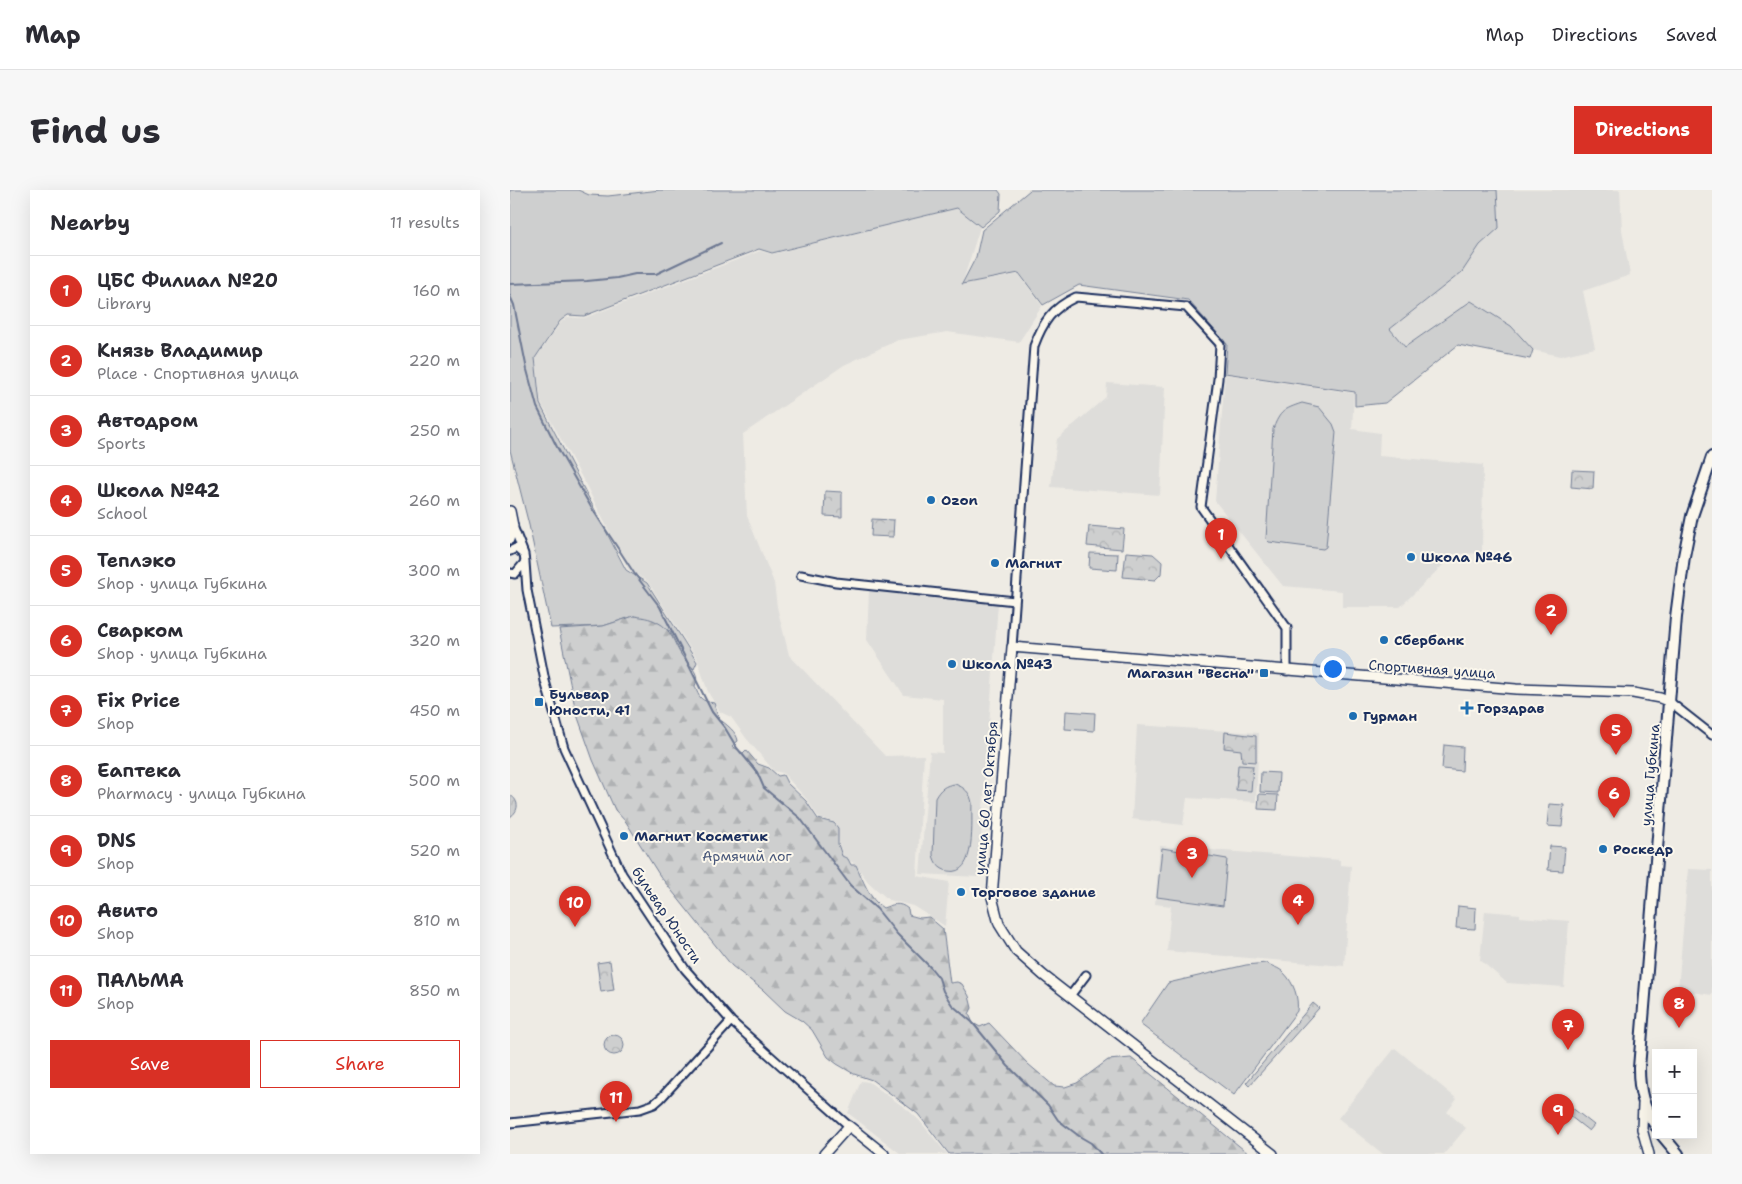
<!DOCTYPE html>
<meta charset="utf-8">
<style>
:root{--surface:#fff;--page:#f7f7f7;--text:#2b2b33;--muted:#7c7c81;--line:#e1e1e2;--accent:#d93025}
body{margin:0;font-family:"Shantell Sans",sans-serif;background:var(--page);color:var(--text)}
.controls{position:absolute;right:15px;bottom:15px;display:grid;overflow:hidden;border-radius:0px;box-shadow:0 5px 20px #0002}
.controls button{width:45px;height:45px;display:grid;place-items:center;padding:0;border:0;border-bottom:1px solid var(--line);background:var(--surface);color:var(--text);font:25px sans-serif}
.you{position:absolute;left:822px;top:478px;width:18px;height:18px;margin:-12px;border:4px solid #fff;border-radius:50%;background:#1a73e8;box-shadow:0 0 0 8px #1a73e833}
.badge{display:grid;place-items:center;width:32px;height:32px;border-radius:50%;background:var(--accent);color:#fff;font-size:16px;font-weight:700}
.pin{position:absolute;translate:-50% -41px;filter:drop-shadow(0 1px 2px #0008)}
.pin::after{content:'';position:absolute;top:26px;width:18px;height:15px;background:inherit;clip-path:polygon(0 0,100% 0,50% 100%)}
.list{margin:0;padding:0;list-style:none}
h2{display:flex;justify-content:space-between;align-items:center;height:65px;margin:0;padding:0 20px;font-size:21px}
h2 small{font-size:16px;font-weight:400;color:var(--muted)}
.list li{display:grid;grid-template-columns:32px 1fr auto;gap:15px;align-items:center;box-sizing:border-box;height:70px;padding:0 20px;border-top:1px solid var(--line)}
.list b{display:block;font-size:19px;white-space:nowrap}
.list p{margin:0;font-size:16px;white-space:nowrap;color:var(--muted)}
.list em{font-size:16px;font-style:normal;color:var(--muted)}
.actions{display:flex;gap:10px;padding:15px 20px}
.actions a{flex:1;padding:11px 0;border:1px solid var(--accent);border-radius:0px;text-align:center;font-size:18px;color:var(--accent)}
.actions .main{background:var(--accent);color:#fff}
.map{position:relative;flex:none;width:1202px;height:964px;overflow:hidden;border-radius:0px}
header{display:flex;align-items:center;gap:30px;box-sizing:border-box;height:70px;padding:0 25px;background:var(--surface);border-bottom:1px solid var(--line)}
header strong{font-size:24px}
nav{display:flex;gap:28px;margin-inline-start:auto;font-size:18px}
.intro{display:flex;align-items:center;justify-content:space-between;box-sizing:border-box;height:120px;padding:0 30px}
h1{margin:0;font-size:35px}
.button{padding:12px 22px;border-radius:0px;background:var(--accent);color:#fff;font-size:18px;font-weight:700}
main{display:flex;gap:30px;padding:0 30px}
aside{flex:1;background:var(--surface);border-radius:0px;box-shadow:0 5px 20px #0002}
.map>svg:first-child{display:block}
.built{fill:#deddda}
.grass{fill:#cecfcf;stroke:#747f96}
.forest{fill:url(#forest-firs);stroke:#747f96}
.park{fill:url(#park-crowns);stroke:#747f96}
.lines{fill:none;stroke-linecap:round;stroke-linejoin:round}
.stream{stroke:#6d7892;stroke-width:2}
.minor-casing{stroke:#1b2f5e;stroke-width:11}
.tertiary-casing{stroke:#1b2f5e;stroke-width:12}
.secondary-casing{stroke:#1b2f5e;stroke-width:14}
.minor{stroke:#fbf7ec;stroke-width:7}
.tertiary{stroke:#fbf7ec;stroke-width:9}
.secondary{stroke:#fbf7ec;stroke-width:10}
.poi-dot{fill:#1f6fb2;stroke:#fbf7ec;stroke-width:2}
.labels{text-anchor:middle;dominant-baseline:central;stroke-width:4;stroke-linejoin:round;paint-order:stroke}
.poi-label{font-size:14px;font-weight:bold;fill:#1b2f5e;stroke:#fbf7ec;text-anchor:start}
.street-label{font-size:14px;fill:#1b2f5e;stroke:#fbf7ec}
.park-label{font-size:14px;fill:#48577a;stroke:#fbf7ec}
</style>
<header>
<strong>Map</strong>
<nav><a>Map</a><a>Directions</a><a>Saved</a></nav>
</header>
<div class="intro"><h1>Find us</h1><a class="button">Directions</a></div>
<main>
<aside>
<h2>Nearby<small>11 results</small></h2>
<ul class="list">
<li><span class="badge">1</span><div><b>ЦБС Филиал №20</b><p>Library</p></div><em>160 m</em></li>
<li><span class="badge">2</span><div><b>Князь Владимир</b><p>Place · Спортивная улица</p></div><em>220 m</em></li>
<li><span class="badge">3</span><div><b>Автодром</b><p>Sports</p></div><em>250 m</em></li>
<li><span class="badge">4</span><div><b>Школа №42</b><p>School</p></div><em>260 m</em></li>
<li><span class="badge">5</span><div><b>Теплэко</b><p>Shop · улица Губкина</p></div><em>300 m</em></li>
<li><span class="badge">6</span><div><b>Сварком</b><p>Shop · улица Губкина</p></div><em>320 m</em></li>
<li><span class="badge">7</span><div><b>Fix Price</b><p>Shop</p></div><em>450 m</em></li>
<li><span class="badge">8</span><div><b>Еаптека</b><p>Pharmacy · улица Губкина</p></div><em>500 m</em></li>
<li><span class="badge">9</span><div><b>DNS</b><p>Shop</p></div><em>520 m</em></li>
<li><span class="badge">10</span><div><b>Авито</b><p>Shop</p></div><em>810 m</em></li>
<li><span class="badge">11</span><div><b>ПАЛЬМА</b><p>Shop</p></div><em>850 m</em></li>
</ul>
<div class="actions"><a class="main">Save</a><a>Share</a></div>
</aside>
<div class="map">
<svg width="1202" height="964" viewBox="0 0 1202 964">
<defs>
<pattern id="forest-firs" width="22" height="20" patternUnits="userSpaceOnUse" patternTransform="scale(1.25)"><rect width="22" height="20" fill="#cecfcf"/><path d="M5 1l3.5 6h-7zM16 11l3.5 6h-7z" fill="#b0b2b4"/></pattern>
<pattern id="park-crowns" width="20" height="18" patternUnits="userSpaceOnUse" patternTransform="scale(1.25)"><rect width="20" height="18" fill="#cecfcf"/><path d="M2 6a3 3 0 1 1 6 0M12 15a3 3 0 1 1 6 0" fill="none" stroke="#b0b2b4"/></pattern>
</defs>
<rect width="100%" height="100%" fill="#eeebe4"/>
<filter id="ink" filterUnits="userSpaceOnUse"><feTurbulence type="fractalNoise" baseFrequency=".02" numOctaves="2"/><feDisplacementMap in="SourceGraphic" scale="10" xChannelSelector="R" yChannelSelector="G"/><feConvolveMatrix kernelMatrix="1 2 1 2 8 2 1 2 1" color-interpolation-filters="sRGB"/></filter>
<g filter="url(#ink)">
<!-- built -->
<path class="built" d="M987,0H1110L1112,40L1120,85L1073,101L1085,158L1050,166L1023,160L1001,136L961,111L895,157L880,139L952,82L970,55L989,38Z
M447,18L470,37L452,94L509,84L532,116L509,152L437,142L388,150L334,175L233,244L237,326L264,393L267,417L279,465L375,566L414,565L407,686L439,692L435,736L403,716L379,710L359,693L345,674L332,666L329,654L326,633L309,628L298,611L273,583L264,581L236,548L221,527L210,522L198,502L187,469L138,392L118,379L76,295L31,213L25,168L30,162L51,132L58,127L74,128L250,61L262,64Z
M715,184L844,203L842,239L870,243L869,266L973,275L972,363L944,364L890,417H832V401L773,396L705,311Z
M597,193L655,197L650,305L541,297L547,249L596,207Z
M359,400L488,413L468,687L410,684L420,562L433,563V509L394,505L357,450Z
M627,535L749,543L746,612L677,608L673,635L622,629Z
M650,656L830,670V675L841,676L834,776L657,761L661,716L645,714Z
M1178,679L1202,680V805L1168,800Z
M975,721L1010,724V727L1059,731L1054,797L997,793L970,770Z
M885,858L947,909L937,922L956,938L934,964H873L828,928Z
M351,891L359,892L398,920L409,930L437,964H391L338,923Z"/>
<!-- grass -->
<path class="grass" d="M0,0H68L79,5L98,6L150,0H488L491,4L490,21L471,37L447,18L262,63L249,59L74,126L58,125L50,131L25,168L30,214L116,380L137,393L187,472L184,479L172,466L160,441L124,426L93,436L41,438L19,335L0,260Z
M520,0H987L989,38L970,55L952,82L880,139L895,157L961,111L1001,136L1023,160L1020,169L948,155L875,213L845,216V202L715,183L717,154L678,110L569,95L533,115L509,83L452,94L466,67L472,40Z
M792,213L809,217L823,234L826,242L816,357L813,359L759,352L756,349L763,239C770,221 774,219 792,213Z
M580,363L608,364L607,380L579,378Z
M556,521L585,523L584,541L555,539Z
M934,555L953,557L952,581L932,579Z
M751,582L769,583L768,603L750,602Z
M445,594C455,598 460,602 462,613C461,630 467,687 438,681C429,679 425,673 423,665L425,608C430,599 435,595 445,594Z
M1039,614L1054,615L1052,637L1037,636Z
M1040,656L1055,657L1053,681L1038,680Z
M652,658L717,669L713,716L647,707Z
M948,716L966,718L965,739L946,738Z
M756,773C761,776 770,778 774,783C784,793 789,808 787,821L724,905L630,834L658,793L736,775Z
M1061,917L1084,935L1079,941L1056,923Z"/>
<!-- forest -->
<path class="forest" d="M124,426C131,427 140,428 147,432C163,440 163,453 172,466C179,476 191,482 185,496C189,508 191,511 204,513L209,529C216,534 227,542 228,551L222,556L233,563L236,560L248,574L259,578L268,586L273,585L277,593L296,611L308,629L324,633L328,638V654L332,666L338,669L341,675H346C353,690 359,709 373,718C382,715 389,711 398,719L399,725L410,728L419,727L433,739L440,793L447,792L452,794L459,806L462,818L459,824L463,833L470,837L479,833L518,874L544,896L555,897L567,893L598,870L621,868L739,964H439L408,924L362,890L344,884L327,874L318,867L302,840L292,831L275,821L253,800L222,776L150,686L116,632L105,620L83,570L66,522L49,439L93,436Z"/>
<!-- park -->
<path class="park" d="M1062,280L1084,281L1083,299L1061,297Z
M315,301L332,302V327L314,326Z
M362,329L384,330L383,347L361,346Z
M579,336L614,339L612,359L577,356Z
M616,362L643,364L652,372L651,384L645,390L613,387Z
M715,542L746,546V572L732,571L731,560L714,558Z
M728,575L743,576L741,601L726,600Z
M749,604L768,605L767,620L748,619Z
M0,605C10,611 9,621 0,627Z
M100,771L104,800L91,802L87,773Z
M803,813L809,818L739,896L736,893Z
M94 855a10 10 0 1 1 20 0a10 10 0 1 1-20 0Z"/>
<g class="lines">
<!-- stream -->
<path class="stream" d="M0,94L77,91L107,88L125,84H146L211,53
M0,106L4,115L17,180L27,217L47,257L81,317L124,383L150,417L202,522L215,538L227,558L247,582L254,598L290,628L340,695L367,719L387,744L421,778L429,788L433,801L442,815L462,832L498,876L538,915L548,930L569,946L581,953L591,964"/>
<defs>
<path id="minor" d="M3,336L14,364
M0,350L3,337
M0,361L6,358L14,365L15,372L5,384L0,383
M15,372L17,400L35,491L54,558L112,684L175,779L221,831L339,936
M291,385L326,392L505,411
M502,457L524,156C533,132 542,118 566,107L676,117L710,154L708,189L691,317L777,438V481
M1160,512L1202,545
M560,806L576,785
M0,933L130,919L144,914L151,908L221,831"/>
<path id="tertiary" d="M0,321L3,336
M1133,914L1132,939L1139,964
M314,964L339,936L374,964
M763,964L533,785L506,761L489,734L482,707L502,457L1006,499L1123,503L1150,508L1160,512"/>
<path id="secondary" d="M1146,936C1133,918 1129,900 1129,878L1166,427L1174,366L1182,326L1202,267
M1152,945L1168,964"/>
</defs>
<!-- minor casing -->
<use href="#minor" class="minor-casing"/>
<!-- tertiary casing -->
<use href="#tertiary" class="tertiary-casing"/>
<!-- secondary casing -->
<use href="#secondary" class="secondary-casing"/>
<!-- minor -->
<use href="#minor" class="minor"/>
<!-- tertiary -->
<use href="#tertiary" class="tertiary"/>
<!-- secondary -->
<use href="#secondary" class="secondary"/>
</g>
</g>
<!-- markers -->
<g class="poi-dot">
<circle cx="421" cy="310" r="5"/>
<circle cx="901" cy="367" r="5"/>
<circle cx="485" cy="373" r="5"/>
<circle cx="874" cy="450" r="5"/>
<circle cx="442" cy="474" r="5"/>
<rect x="749" y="478" width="10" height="10" rx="2.5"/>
<rect x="24" y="507" width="10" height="10" rx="2.5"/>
<path d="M954.5 510.5h5v5h5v5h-5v5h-5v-5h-5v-5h5z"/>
<circle cx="843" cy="526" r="5"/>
<circle cx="114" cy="646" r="5"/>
<circle cx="1093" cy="659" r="5"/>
<circle cx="451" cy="702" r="5"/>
</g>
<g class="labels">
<!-- poi labels -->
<g class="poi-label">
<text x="431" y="310">Ozon</text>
<text x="911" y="367">Школа №46</text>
<text x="495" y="373">Магнит</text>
<text x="884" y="450">Сбербанк</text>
<text x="452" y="474">Школа №43</text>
<text x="744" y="483" text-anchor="end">Магазин "Весна"</text>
<text x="39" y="504">Бульвар<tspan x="39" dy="16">Юности, 41</tspan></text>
<text x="967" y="518">Горздрав</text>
<text x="853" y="526">Гурман</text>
<text x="124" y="646">Магнит Косметик</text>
<text x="1103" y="659">Роскедр</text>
<text x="461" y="702">Торговое здание</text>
</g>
<!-- street labels -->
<g class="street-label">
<text transform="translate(922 479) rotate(4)">Спортивная улица</text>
<text transform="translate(1140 585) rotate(-85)">улица Губкина</text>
<text transform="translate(476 608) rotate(-85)">улица 60 лет Октября</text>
<text transform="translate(157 725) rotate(56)">бульвар Юности</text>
</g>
<!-- park labels -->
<g class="park-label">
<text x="237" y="666">Армячий лог</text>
</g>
</g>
</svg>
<div class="controls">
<button>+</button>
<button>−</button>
</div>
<div class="you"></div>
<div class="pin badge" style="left:711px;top:369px">1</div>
<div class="pin badge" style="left:1041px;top:445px">2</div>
<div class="pin badge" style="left:682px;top:688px">3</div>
<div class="pin badge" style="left:788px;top:735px">4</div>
<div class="pin badge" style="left:1106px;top:565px">5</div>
<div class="pin badge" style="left:1104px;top:628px">6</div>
<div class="pin badge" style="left:1058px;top:860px">7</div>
<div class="pin badge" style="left:1169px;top:838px">8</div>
<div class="pin badge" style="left:1048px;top:945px">9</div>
<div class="pin badge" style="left:65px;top:737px">10</div>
<div class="pin badge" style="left:106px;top:932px">11</div>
</div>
</main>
